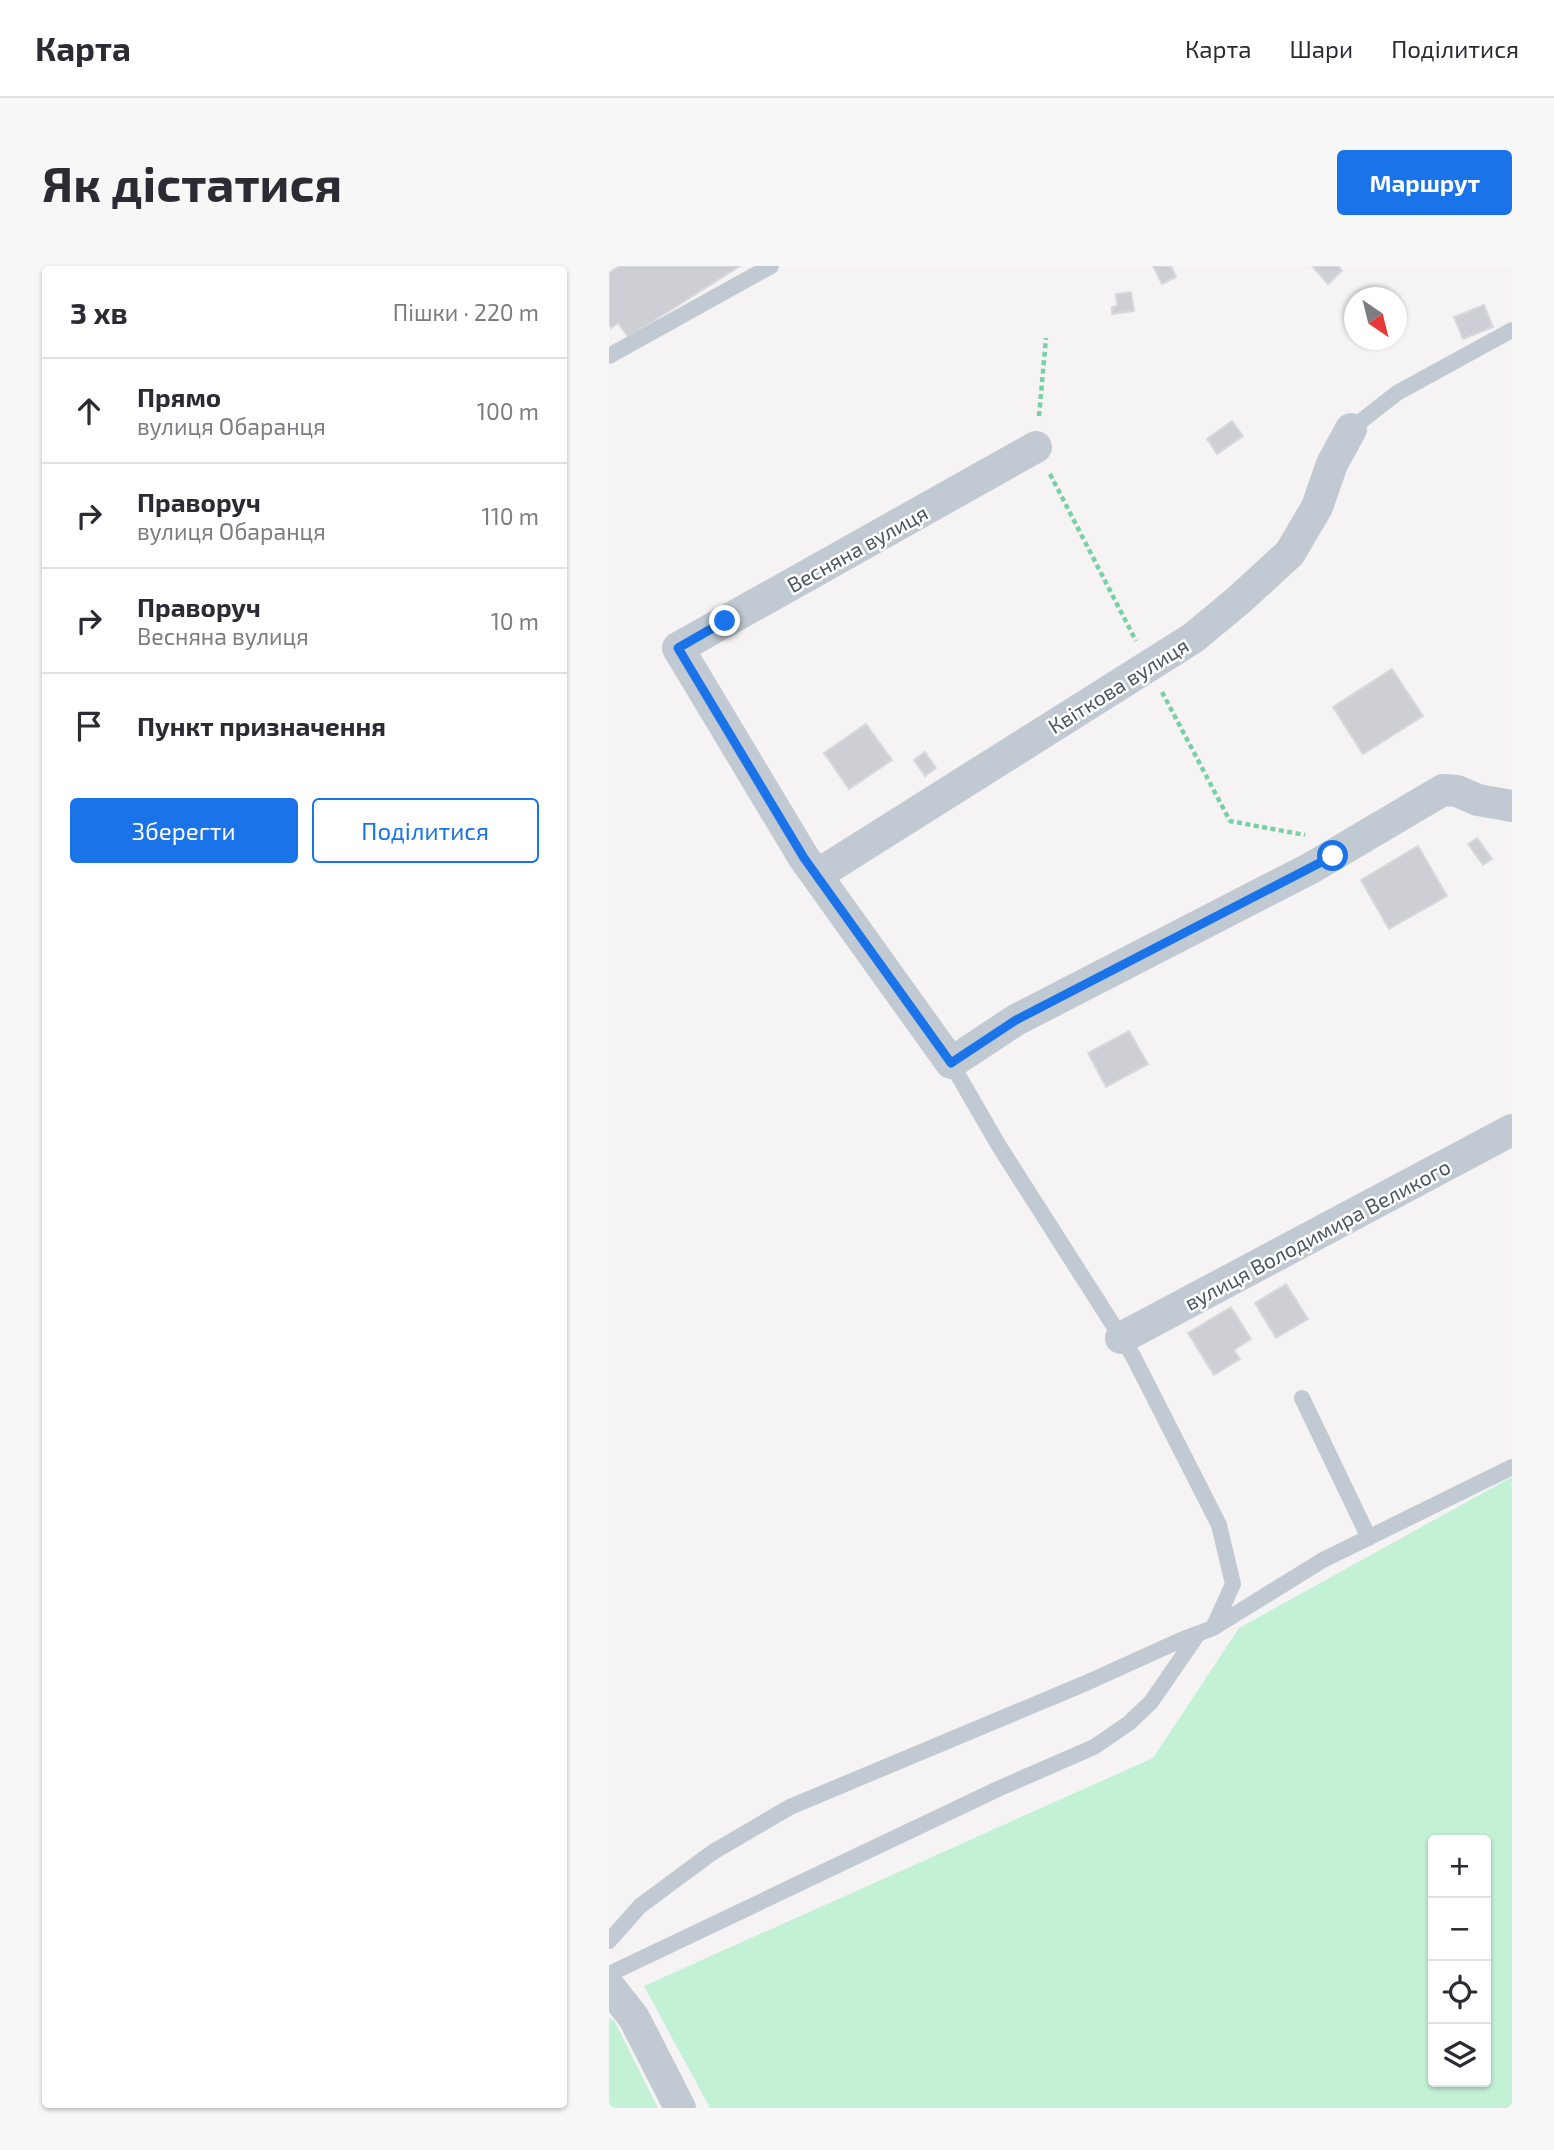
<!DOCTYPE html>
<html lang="uk">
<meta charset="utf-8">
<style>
:root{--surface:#fff;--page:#f7f7f7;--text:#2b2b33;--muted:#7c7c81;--line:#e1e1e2;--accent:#1a73e8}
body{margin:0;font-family:"Exo 2",sans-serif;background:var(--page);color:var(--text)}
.controls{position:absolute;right:21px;bottom:21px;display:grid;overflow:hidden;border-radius:7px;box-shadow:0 2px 5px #0004}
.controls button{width:63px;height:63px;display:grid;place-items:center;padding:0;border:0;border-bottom:2px solid var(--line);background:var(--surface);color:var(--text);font:35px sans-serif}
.compass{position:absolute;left:735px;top:21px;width:63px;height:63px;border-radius:50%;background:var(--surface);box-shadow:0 2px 5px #0004;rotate:145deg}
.stop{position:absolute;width:21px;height:21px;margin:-16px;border:5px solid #1a73e8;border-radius:50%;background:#fff}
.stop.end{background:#1a73e8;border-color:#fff;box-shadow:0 2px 7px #0008}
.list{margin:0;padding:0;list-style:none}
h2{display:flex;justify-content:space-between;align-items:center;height:91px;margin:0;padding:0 28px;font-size:30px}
h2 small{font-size:23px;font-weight:400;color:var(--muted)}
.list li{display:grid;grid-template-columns:46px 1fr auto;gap:21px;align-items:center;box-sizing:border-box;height:105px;padding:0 28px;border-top:2px solid var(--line)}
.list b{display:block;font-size:26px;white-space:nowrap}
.list p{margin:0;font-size:23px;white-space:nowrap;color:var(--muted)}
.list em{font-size:23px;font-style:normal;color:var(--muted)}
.actions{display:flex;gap:14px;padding:21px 28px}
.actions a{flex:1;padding:16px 0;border:2px solid var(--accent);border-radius:7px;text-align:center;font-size:24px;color:var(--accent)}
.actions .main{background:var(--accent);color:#fff}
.icon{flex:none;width:38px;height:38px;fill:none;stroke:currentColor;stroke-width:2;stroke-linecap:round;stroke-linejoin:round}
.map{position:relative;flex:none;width:903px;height:1842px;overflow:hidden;border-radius:7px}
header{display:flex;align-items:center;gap:42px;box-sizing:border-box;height:98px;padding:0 35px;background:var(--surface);border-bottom:2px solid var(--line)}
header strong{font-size:33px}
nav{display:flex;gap:38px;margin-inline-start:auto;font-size:24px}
.intro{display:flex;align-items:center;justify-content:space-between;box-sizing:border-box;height:168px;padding:0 42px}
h1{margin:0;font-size:49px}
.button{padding:18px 32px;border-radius:7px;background:var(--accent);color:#fff;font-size:24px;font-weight:700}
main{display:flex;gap:42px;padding:0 42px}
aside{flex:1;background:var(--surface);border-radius:7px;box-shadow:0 2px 5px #0004}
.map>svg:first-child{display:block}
.green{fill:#c3f1d5;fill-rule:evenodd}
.building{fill:#cdcfd5;stroke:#d7d9de;stroke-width:2}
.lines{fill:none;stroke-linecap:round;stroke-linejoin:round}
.path{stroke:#7ad0a6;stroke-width:4.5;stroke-dasharray:5 3.5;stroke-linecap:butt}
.service{stroke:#c1cad2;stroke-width:16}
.minor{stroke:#c1cad2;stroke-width:32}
.route{stroke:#1a73e8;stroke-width:9}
.labels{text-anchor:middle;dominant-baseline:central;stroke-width:5;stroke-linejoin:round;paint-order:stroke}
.street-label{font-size:21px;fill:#4a5661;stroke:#fff}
</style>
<header>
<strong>Карта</strong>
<nav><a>Карта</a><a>Шари</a><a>Поділитися</a></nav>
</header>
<div class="intro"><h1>Як дістатися</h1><a class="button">Маршрут</a></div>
<main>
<aside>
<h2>3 хв<small>Пішки · 220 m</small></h2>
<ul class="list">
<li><svg class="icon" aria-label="ahead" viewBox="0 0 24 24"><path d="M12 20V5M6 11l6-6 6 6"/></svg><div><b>Прямо</b><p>вулиця Обаранця</p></div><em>100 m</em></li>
<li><svg class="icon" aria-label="right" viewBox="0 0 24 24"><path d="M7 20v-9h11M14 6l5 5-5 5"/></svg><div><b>Праворуч</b><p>вулиця Обаранця</p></div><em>110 m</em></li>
<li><svg class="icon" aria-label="right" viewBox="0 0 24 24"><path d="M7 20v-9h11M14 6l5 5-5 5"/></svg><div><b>Праворуч</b><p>Весняна вулиця</p></div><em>10 m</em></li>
<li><svg class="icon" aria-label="arrive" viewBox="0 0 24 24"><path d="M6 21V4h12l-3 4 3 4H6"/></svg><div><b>Пункт призначення</b></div></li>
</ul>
<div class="actions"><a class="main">Зберегти</a><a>Поділитися</a></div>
</aside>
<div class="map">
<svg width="903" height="1842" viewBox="0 0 903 1842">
<rect width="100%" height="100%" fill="#f5f3f3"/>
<!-- green -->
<path class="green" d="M903,1211V1842H101L35,1720L544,1492L630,1362ZM824,1574H877V1816H824Z
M0,1752L6,1756L49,1842H0Z"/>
<!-- building -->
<path class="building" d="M11,0H131L19,71L9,57L2,62L0,58V7Z
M544,0H562L567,11L553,18Z
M703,0H729L733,5L719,18Z
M522,26L525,45L503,48V41L508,40L507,28Z
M875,39L884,61L854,73L845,51Z
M623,155L634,170L608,188L598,173Z
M783,403L814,450L754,488L724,441Z
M257,458L283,494L240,523L215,487Z
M316,486L327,502L316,510L305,494Z
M868,572L883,593L874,599L859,578Z
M809,580L838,630L780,663L752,614Z
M520,765L539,798L497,821L479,787Z
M677,1018L699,1053L667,1072L646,1037Z
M622,1041L642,1073L625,1084L631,1093L605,1109L579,1067Z"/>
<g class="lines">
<!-- path -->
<path class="path" d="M430,150L437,72
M441,208L527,375
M553,426L621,555L696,569"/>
<!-- service -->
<path class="service" d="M0,90L162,0
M742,163L788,127L903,64
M693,1132L760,1272
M604,1362L714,1294L903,1201
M0,1675L31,1640L104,1586L181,1541L477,1417L572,1374L604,1362L624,1318L610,1259L524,1090L390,880L342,797
M0,1708L391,1522L485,1481L520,1457L542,1436L589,1368"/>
<!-- minor -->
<path class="minor" d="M427,181L69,382L195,592L342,797L407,754L702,602L834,524L848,525L869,534L903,540
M208,609L584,372L631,333L681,287L708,241L723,198L742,163
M512,1072L903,864
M0,1720L25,1752L71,1842"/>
</g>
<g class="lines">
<!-- route -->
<path class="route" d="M116,355L69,382L195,592L342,797L407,754L724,590"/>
</g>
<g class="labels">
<!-- street labels -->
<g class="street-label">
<text transform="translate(248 282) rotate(-29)">Весняна вулиця</text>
<text transform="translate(509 419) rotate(-32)">Квіткова вулиця</text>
<text transform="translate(708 968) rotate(-28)">вулиця Володимира Великого</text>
</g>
</g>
</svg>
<div class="controls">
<button>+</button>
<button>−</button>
<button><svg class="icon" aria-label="locate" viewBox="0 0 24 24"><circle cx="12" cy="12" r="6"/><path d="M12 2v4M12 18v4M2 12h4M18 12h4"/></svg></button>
<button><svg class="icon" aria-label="layers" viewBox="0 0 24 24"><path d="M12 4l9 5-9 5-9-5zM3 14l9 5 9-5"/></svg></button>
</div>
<svg class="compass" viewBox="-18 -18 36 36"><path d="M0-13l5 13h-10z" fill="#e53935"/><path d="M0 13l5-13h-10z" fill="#7c7c81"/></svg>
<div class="stop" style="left:724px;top:590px"></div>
<div class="stop end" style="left:116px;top:355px"></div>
</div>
</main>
